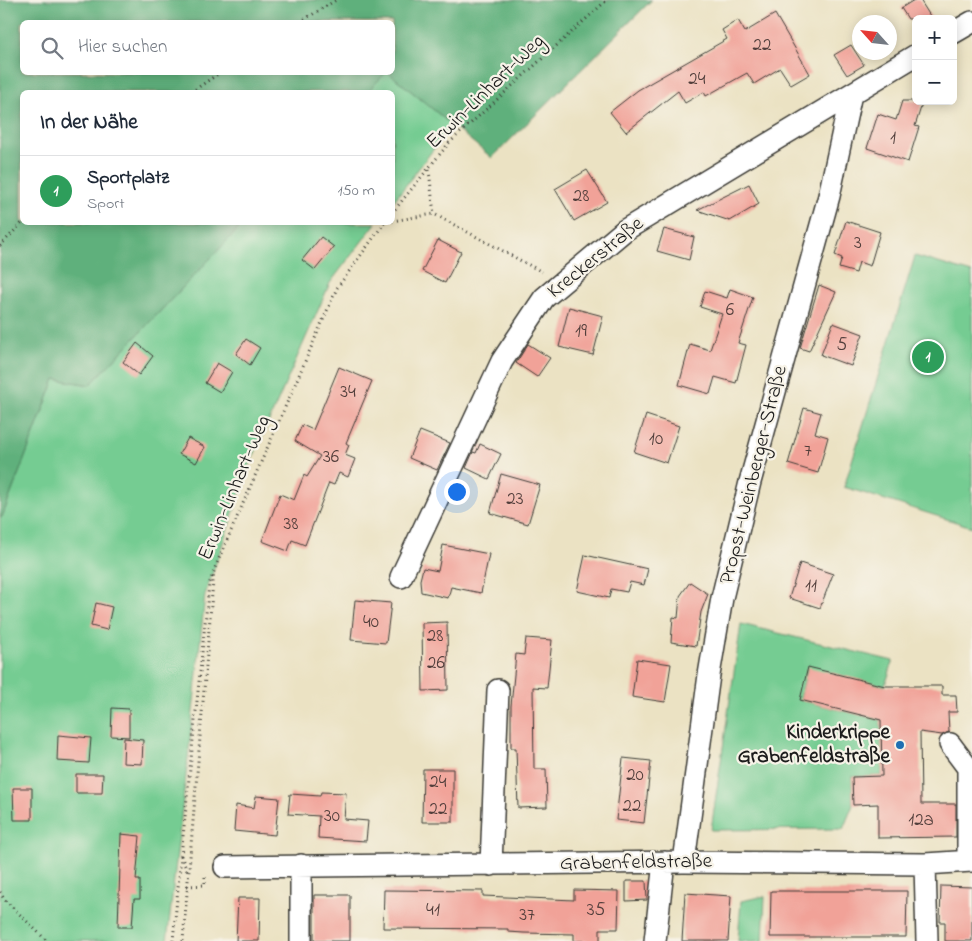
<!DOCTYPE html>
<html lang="de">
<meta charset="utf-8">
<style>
:root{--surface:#fff;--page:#f2f2f3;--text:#1f2937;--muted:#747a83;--line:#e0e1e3;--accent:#1f6fb2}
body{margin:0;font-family:"Indie Flower",sans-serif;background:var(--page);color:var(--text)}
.controls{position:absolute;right:15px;top:15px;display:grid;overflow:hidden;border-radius:8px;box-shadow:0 2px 12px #0003}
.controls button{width:45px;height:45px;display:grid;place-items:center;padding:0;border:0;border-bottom:1px solid var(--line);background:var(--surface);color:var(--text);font:25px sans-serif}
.compass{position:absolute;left:852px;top:15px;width:45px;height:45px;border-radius:50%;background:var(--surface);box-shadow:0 2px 12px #0003;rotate:297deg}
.you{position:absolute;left:456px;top:491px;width:18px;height:18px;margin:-12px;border:4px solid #fff;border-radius:50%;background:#1a73e8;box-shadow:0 0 0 8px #1a73e833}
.badge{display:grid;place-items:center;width:32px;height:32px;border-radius:50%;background:var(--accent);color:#fff;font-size:16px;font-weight:700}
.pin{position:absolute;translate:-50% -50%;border:2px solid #fff;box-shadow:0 1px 5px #0006}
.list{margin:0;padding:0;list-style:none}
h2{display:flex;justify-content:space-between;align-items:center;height:65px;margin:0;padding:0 20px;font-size:21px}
h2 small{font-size:16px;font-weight:400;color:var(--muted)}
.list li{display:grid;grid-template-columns:32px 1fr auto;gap:15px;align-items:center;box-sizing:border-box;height:70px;padding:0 20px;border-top:1px solid var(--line)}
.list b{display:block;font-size:19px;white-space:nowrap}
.list p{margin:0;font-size:16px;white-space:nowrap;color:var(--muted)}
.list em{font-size:16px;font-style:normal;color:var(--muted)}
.icon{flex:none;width:28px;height:28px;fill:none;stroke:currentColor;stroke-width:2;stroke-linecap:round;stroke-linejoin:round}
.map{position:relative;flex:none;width:972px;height:941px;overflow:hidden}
.search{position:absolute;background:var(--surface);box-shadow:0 2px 12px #0003;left:20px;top:20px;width:375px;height:55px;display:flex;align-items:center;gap:12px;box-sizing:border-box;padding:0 18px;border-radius:8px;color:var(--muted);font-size:19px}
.panel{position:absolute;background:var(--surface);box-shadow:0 2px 12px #0003;left:20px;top:90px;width:375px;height:135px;border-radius:8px}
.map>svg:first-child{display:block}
.green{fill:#74cc92;stroke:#487457}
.forest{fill:#5fb07c;stroke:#3e664c}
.building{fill:#f1a298}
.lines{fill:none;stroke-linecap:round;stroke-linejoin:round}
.minor-casing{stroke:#3b3a35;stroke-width:24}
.path{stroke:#3b3a35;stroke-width:3;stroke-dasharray:1 4;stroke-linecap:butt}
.minor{stroke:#fff;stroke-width:21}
.poi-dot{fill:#1f6fb2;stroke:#f7f3e8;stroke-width:2}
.labels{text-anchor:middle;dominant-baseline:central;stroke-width:4.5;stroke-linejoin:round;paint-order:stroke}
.number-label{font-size:19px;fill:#513e3b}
.street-label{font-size:21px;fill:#1c1c1c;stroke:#f7f3e8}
.poi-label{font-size:21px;font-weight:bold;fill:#1c1c1c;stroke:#f7f3e8;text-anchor:end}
</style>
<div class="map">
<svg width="972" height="941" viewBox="0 0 972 941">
<rect width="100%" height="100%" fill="#f7f3e8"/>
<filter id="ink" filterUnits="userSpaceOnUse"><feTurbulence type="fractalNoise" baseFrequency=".02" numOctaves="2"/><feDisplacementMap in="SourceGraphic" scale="10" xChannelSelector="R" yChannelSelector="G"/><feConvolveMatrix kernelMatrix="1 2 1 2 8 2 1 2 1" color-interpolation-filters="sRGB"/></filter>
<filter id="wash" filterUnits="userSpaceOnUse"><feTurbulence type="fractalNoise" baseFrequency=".0096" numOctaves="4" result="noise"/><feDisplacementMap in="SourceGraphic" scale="20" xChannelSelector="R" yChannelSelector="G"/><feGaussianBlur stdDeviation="1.12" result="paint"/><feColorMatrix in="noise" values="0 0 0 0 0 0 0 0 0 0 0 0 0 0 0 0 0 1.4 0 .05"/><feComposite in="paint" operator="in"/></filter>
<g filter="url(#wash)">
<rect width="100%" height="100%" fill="#ebe2c3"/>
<!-- green -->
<path class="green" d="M386,73H389L452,125L393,202L392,92H367Z
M244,223H376L330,283L250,464L205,595L190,740L167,941H0V517H2L55,379L90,385Z
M915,256L972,273V527L844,487Z
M741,624L893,661L885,686L807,668L800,700L881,720L882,776L852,777L853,805L843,829L711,830Z
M765,896L763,941H738L741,901Z"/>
<!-- forest -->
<path class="forest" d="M0,0H652L492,158L389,73L392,72V22H22V72L386,73L367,92H22V222L244,223L90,385L55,379L2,517H0Z"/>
<g id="blocks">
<!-- building -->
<path class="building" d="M914,0H920L932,19H908L901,8Z
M775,14L810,74L791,85L780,68L754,84L747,73L706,96L704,92L685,103L678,91L626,132L610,112L638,90L727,39L722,30L738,20L745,32Z
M851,45L864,65L847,75L834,55Z
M902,101H923L915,126L919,127L908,162L867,148L878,114L896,120Z
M587,170L607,202L574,221L555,189Z
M749,184L759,204L730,221L697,210Z
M846,221L880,232L870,266L859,262L856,273L839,268L842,258L835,255Z
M664,229L694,237L689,260L657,251Z
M321,237L334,247L315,270L302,260Z
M438,240L461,252L445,283L422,271Z
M819,285L836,292L809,351L800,348Z
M730,289L753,297L738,343L746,345L736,383L715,377L710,394L679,385L690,344L710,350L722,314L700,307L705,291L727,298Z
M569,307L603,316L593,355L559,347Z
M833,323L863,334L851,366L821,355Z
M246,339L260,348L250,365L236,354Z
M137,343L153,356L139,375L123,362Z
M528,344L550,358L537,377L516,363Z
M217,363L232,372L220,392L205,383Z
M339,367L372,381L346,443L349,445L345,455L355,459L348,477L339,473L334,485L329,483L305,545L292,540L288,551L262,541L280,494L294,500L304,475L307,477L320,456L295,441L302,425L313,430Z
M804,408L821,413L815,433L828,437L818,473L788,464Z
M646,415L679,426L667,463L634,452Z
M420,431L450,443L437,470L409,458Z
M188,438L205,447L196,463L179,454Z
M480,444L501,454L489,479L466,468L473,452L476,453Z
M501,474L540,485L528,524L490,513Z
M443,545L489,554L481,593L451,587L448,598L421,592L420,580L423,568L438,571Z
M585,555L648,569L644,585L630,582L627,592L611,589L609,598L577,591Z
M800,563L833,574L820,608L789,598Z
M690,582L708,594L701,612L696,646L671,642L673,617L678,618L680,596Z
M355,600L391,603L386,643L351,640Z
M96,603L112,607L107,630L91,626Z
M447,622L448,690L423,691L422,623Z
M526,638L552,640L547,688L533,687L534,769H546L547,807L518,808L516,748H511V706L516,654L524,655Z
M637,659L671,664L665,702L632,697Z
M808,667L885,686H942V695H956L957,712H948L949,732L942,735L920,732L921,804H956V837L878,838V804L853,805L852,777L882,776L881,720L800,700Z
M112,708L129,709V737L111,736Z
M58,735L91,738L89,763L57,761Z
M124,738L143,740L142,764L123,763Z
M623,758L651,761L644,823L616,820Z
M423,769H453V822H422Z
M76,774H103L102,793H76Z
M13,788H32V820H14Z
M321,792L346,793L344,819L368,821L366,841L318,838L319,816L288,814L290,794L320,796Z
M256,796L279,798L275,835L234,831L236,805L254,808Z
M121,834L140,836L136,880H140V899H134L132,927H118Z
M626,881H646L647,900L626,901Z
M941,886L972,887V941H945V922H940Z
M384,890L483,891V896L574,900V890L619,891L618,929H600V941H574V934L524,933L508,932V929L383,928Z
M771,891H907L906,937H770Z
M685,893L731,896L728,941H682Z
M314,895H350V941H314Z
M238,898H260L259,941H236Z"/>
</g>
</g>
<g filter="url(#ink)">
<use href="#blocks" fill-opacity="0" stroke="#3b3a35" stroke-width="1"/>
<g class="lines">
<defs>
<path id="minor" d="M953,33L972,22
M401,577L502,361L544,298L625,230L916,55
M950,744L968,768V861
M684,862L709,675L722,598L750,482L829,196L851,94
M925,864L927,941
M301,865V941
M491,865L498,690
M225,867L684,862L925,864L972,861
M655,941L664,862"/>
</defs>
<!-- minor casing -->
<use href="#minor" class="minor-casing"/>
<!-- path -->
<path class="path" d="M300,22L336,0
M191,92L221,72
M429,170L434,214
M392,213L449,143L607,0
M392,221L434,214L542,272
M0,246L23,222
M181,856L209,585L212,576
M187,886L205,885V875
M0,892L4,899L47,941
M173,941L181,856L188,873
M183,941L214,570L337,288L385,222"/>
<!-- minor -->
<use href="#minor" class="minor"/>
</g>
</g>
<!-- markers -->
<circle class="poi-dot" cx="900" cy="745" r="5"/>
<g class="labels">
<!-- number labels -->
<g class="number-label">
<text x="762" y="45">22</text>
<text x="697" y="79">24</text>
<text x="893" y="138">1</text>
<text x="581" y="196">28</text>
<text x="858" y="243">3</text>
<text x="730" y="310">6</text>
<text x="581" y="331">19</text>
<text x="842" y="345">5</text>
<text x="348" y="392">34</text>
<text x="656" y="439">10</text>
<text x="808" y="451">7</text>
<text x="331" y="457">36</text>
<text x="515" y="499">23</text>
<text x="291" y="524">38</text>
<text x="811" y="586">11</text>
<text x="371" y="622">40</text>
<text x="435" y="636">28</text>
<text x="436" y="663">26</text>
<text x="635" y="775">20</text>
<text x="438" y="782">24</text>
<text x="632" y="806">22</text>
<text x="438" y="809">22</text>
<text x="332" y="816">30</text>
<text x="921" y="820">12a</text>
<text x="433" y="910">41</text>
<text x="596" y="910">35</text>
<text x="527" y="915">37</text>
</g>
<!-- street labels -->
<g class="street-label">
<text transform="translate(486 92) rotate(-44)">Erwin-Linhart-Weg</text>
<text transform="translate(596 258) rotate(-39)">Kreckerstraße</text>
<text transform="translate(754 475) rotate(-76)">Propst-Weinberger-Straße</text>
<text transform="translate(235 488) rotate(-67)">Erwin-Linhart-Weg</text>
<text transform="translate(636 863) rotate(-1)">Grabenfeldstraße</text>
</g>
<!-- poi labels -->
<g class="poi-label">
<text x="890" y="733">Kinderkrippe<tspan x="890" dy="24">Grabenfeldstraße</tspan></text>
</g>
</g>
</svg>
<div class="controls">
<button>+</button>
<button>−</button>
</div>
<svg class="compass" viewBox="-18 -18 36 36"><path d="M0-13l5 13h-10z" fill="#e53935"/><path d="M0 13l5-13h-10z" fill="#747a83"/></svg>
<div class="you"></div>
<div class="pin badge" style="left:928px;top:357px;background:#2e9e5b">1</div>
<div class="search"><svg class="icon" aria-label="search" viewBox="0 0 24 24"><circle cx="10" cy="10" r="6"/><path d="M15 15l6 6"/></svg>Hier suchen</div>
<section class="panel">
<h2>In der Nähe<small></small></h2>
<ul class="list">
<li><span class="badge" style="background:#2e9e5b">1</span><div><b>Sportplatz</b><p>Sport</p></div><em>150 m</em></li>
</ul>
</section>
</div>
